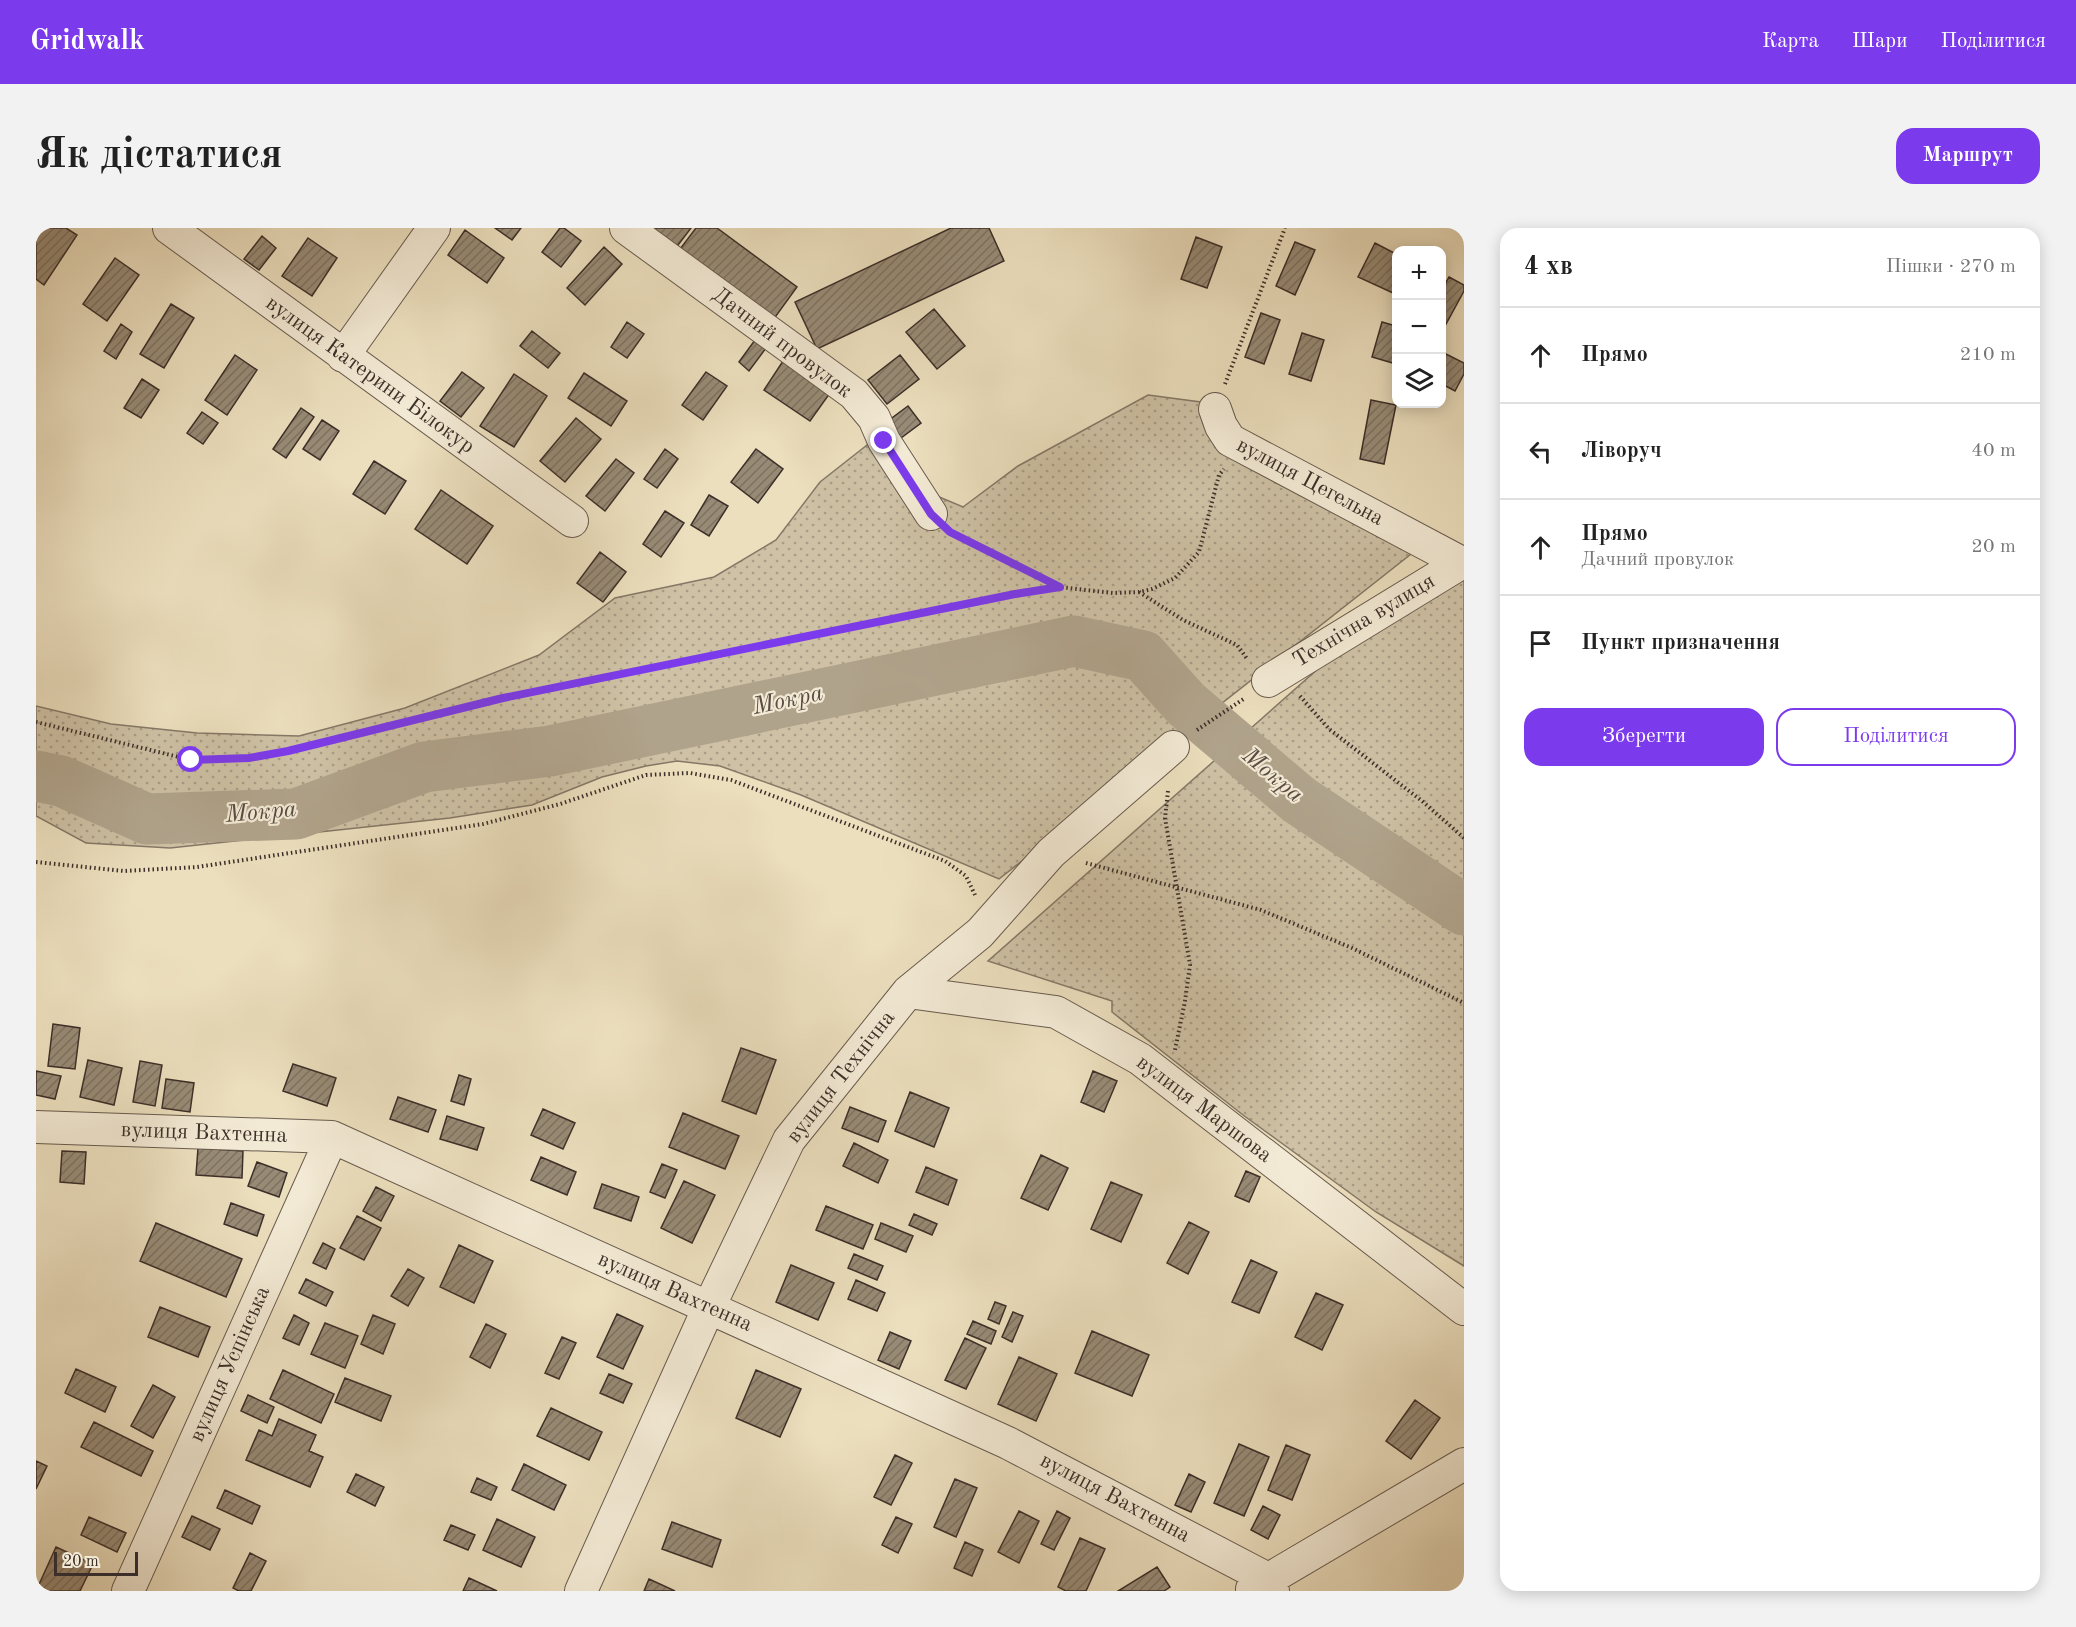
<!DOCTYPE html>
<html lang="uk">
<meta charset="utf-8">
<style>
:root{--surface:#fff;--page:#f2f2f2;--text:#222;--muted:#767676;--line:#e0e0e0;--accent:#7c3aed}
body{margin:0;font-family:"Old Standard TT",serif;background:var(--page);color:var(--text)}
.controls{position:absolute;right:18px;top:18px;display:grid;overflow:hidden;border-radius:12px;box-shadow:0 3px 15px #0003}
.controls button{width:54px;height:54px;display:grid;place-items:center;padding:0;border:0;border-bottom:2px solid var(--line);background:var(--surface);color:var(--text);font:30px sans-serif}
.scale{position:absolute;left:18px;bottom:15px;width:84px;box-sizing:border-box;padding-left:6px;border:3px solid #3c2f29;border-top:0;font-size:16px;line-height:21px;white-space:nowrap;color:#3c2f29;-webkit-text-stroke:4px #f3ead5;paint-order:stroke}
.stop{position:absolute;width:18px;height:18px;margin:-14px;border:4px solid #7c3aed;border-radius:50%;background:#fff}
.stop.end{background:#7c3aed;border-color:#fff;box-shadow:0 2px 6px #0008}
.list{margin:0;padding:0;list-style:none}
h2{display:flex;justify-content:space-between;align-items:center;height:78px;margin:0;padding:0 24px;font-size:26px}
h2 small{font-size:20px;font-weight:400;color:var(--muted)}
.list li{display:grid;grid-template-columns:39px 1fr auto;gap:18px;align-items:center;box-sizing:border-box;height:96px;padding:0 24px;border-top:2px solid var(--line)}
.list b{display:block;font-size:22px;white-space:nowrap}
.list p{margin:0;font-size:20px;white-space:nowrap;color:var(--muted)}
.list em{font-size:20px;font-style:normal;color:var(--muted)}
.actions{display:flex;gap:12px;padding:18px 24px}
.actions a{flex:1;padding:14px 0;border:2px solid var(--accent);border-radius:18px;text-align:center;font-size:21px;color:var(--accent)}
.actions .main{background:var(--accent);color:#fff}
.icon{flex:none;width:33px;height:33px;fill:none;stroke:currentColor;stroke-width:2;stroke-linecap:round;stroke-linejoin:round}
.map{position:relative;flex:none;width:1428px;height:1363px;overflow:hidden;border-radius:18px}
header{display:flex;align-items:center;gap:36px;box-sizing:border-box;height:84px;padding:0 30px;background:var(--accent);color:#fff}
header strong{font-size:28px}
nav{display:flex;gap:33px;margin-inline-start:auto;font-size:21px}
.intro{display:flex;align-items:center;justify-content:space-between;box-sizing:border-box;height:144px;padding:0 36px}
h1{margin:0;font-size:42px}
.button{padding:15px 27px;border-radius:18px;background:var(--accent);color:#fff;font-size:21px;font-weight:700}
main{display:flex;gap:36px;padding:0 36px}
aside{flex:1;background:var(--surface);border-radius:18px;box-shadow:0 3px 15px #0003}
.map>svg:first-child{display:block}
.grass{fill:url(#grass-dots);stroke:#857867;stroke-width:1.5}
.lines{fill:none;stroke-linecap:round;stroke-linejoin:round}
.river{stroke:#b0a38b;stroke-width:51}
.building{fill:url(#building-hatch);stroke:#3c2f29;stroke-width:1.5}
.street-casing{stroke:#685b4e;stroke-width:34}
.path{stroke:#3c2f29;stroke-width:4;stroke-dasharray:1.5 3;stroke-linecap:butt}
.street{stroke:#f3ead5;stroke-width:32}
.route{stroke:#7c3aed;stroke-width:8}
.labels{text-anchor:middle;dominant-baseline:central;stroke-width:4.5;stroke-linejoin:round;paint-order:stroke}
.street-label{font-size:22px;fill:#3c2f29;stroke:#f3ead5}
.water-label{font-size:24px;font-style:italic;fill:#594c42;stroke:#f3ead5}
</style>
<header>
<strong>Gridwalk</strong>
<nav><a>Карта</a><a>Шари</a><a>Поділитися</a></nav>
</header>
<div class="intro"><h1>Як дістатися</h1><a class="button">Маршрут</a></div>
<main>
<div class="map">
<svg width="1428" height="1363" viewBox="0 0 1428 1363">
<defs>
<pattern id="grass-dots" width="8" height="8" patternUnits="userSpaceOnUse" patternTransform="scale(1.5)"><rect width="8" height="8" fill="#cec1a5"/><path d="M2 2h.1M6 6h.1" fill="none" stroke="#a89d86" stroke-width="1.8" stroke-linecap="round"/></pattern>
<pattern id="building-hatch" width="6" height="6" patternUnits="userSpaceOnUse" patternTransform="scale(1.5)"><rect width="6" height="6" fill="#988b76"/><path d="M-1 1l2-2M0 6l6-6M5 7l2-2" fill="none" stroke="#7d7261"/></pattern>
</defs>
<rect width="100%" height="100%" fill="#ecdfbe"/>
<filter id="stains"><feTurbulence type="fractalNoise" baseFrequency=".00333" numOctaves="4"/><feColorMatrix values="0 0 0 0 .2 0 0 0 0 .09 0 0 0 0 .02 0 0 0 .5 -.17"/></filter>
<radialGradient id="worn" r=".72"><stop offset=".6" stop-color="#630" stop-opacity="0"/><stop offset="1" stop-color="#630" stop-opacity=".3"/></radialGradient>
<!-- grass -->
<path class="grass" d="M1112,167L1165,174L1340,298L1384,319L963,651L765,567L684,538L641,533L610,538L566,549L496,577L414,590L134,620L50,615L0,588V478L75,496L161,505L263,508L369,480L503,427L579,370L678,349L740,312L784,254L840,210L889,263L927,279L982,238Z
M1405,332L1428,341V1038L1340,984L1207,887L1076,784V773L952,733Z"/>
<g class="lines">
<!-- river -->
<path class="river" d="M0,548L25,553L111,591L260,586L388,539L514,523L1038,413L1107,428L1150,476L1263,572L1428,682"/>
</g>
<!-- building -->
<path class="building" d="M4,0H30L41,7L8,57L0,51V5Z
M459,0H485L476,12Z
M524,0H528L545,13L525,39L506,24Z
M602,0H655L636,25Z
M660,0H681L761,59L732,99L638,29Z
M915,0H953L968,33L781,121L759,74Z
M429,2L468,30L451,55L412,27Z
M226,8L240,20L223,42L208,31Z
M1160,9L1186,19L1171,60L1145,51Z
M272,10L301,30L276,68L246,48Z
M1259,14L1279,22L1259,67L1240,58Z
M1339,15L1360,26V58L1357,65L1322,49Z
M568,19L586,36L549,77L531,60Z
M79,30L103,47L71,93L47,76Z
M1413,49L1428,57V63L1409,98L1406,96V62Z
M135,76L158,90L128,140L104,126Z
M898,81L929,118L901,141L870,104Z
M1225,85L1244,92L1228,136L1209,129Z
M591,94L608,106L591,130L575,119Z
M1346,94L1360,98V136L1336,129Z
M85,96L96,104L80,131L68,123Z
M496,103L524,125L512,140L484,118Z
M1266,105L1288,112L1275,153L1253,146Z
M719,112L730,120L713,143L703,134Z
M1406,124L1428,135V146L1419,163L1406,156Z
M199,127L221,142L191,187L169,172Z
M864,127L883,151L851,176L832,152Z
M747,133L794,165L774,193L728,162Z
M426,144L448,160L425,189L404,173Z
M670,144L691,158L667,192L646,177Z
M548,145L591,173L575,198L532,170Z
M478,146L511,168L478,219L444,198Z
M106,151L123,162L105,190L88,180Z
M1335,172L1360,177L1348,236L1324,231Z
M872,178L885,195L865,210L852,193Z
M265,180L278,189L250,230L237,221Z
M166,184L182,195L167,216L151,205Z
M540,190L565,211L529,254L504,233Z
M286,192L303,203L284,232L267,221Z
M629,221L642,231L621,260L608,251Z
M720,221L747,241L722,275L695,254Z
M580,231L598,245L569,283L550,268Z
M338,233L370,253L349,286L317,266Z
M405,262L457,298L431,336L379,301Z
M673,267L692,278L673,308L655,297Z
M629,283L648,295L625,329L607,316Z
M564,324L590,344L567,374L541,355Z
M17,796L44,800L39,841L12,838Z
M705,820L740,832L720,886L686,873Z
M52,832L86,840L78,877L44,869Z
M104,833L126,837L119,878L97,874Z
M257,836L300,850L291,878L247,863Z
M0,843L25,848L19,871L0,867Z
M1057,843L1081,853L1068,884L1045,874Z
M423,847L435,851L428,877L415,873Z
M130,851L158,855L154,884L126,880Z
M874,864L913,880L898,919L859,903Z
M362,869L400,882L392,904L354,891Z
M814,879L850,893L842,914L806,900Z
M507,881L539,895L527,921L495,907Z
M647,885L703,908L689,941L633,919Z
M411,888L448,900L441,922L404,911Z
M818,915L852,932L842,955L807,938Z
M162,920L207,923L206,950L160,947Z
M26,923L50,924L48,956L24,954Z
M1005,927L1032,940L1012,982L985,970Z
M505,929L540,944L531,967L495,952Z
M221,934L251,945L243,969L212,958Z
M626,936L641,942L629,970L614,964Z
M890,939L921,952L912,977L880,964Z
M1210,943L1224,949L1213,974L1199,968Z
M648,953L679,967L656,1015L625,1000Z
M1075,954L1106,967L1085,1014L1055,1001Z
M566,956L603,969L595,993L558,980Z
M340,959L358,968L345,993L327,983Z
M195,975L228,987L221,1008L188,996Z
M790,978L837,997L827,1021L780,1002Z
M878,986L901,996L896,1007L873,997Z
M321,988L345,1000L328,1032L304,1020Z
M1153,994L1173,1004L1152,1046L1131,1035Z
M120,995L206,1031L190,1069L104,1033Z
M845,995L877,1008L870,1024L839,1011Z
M287,1015L299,1021L290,1041L277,1035Z
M423,1017L457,1033L438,1075L404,1059Z
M818,1026L847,1038L841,1052L812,1040Z
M1215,1032L1241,1044L1223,1085L1196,1074Z
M755,1037L798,1055L782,1092L740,1074Z
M372,1041L388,1050L372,1078L355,1068Z
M270,1051L297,1064L290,1078L263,1065Z
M820,1052L849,1065L841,1083L812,1071Z
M1280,1065L1307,1077L1286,1122L1259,1109Z
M959,1074L970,1078L963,1096L952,1091Z
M124,1079L174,1099L162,1129L112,1109Z
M977,1084L987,1088L976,1114L966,1109Z
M581,1086L607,1098L587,1141L561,1129Z
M258,1087L273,1095L263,1117L247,1110Z
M337,1087L359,1096L347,1126L325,1116Z
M937,1093L960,1103L955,1116L931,1106Z
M289,1095L322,1108L309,1140L275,1126Z
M450,1096L470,1106L454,1140L434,1129Z
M1056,1103L1113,1127L1096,1168L1039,1145Z
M854,1104L875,1113L863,1141L842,1132Z
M526,1109L540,1115L523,1151L509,1145Z
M929,1110L950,1120L930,1161L909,1152Z
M983,1129L1021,1146L1000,1193L962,1176Z
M40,1141L80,1159L69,1184L29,1165Z
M247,1142L298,1166L285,1195L234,1171Z
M720,1142L765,1161L744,1209L700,1190Z
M573,1146L596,1156L587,1175L564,1165Z
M309,1150L355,1168L345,1193L299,1174Z
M117,1157L139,1169L117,1210L95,1198Z
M212,1167L238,1179L231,1195L205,1183Z
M1379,1172L1404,1190L1375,1231L1350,1213Z
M515,1180L566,1204L553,1232L501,1208Z
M243,1191L280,1207L273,1223L287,1229L274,1259L210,1232L223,1202L236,1208Z
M58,1194L117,1223L105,1248L45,1219Z
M1203,1216L1233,1229L1208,1288L1178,1275Z
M1250,1217L1274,1227L1256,1272L1232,1262Z
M859,1227L876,1235L855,1277L838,1269Z
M0,1233L11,1238L0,1261Z
M488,1236L530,1257L518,1282L476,1262Z
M320,1246L348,1259L339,1278L311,1264Z
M1153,1246L1169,1254L1155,1284L1139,1277Z
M441,1250L461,1259L455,1272L435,1264Z
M919,1251L941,1260L920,1309L898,1299Z
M189,1262L224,1278L216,1296L181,1280Z
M1227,1278L1244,1287L1232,1311L1215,1302Z
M983,1283L1003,1293L983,1335L962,1324Z
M1021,1283L1034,1290L1018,1322L1005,1316Z
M156,1288L184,1301L174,1322L146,1309Z
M53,1289L90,1305L81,1324L45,1307Z
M860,1289L876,1296L862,1325L846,1317Z
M461,1291L499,1309L485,1339L447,1322Z
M636,1294L685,1312L676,1339L626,1321Z
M415,1297L439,1307L432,1322L408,1312Z
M1044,1310L1069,1321L1050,1363H1030L1022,1359Z
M929,1314L947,1322L936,1348L918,1340Z
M20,1319L57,1336L44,1363H0Z
M214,1325L230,1333L215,1363H203L197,1360Z
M1121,1339L1134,1359L1128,1363H1082Z
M433,1350L461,1363H427Z
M613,1351L639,1363H608Z"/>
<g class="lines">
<defs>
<path id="street" d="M133,0L536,293
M590,0L818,166L838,190L848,213L895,286
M307,128L398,0
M1179,181L1185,198L1194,212L1428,336
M1232,453L1425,335
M872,764L1020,784L1104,831L1428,1081
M0,899L296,909L972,1215L1232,1351L1237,1363
M1216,1361L1428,1236
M92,1363L296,909
M545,1363L673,1079L753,912L872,764L944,705L1015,625L1137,519"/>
</defs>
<!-- street casing -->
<use href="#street" class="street-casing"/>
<!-- path -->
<path class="path" d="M1189,156L1249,0
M915,304L1024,359
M1103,364L1147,392L1201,417L1212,432
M1264,468L1293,501L1386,573L1428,610
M0,494L155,532L213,530L252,523L467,470L979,366L1024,359L1077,365L1103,364L1116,361L1139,350L1163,324L1183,247L1188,241
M1161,502L1209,470
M1132,563L1129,590L1154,737L1149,773L1139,822
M0,634L88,643L161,639L447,596L524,576L610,547L654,545L695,552L909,633L930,648L939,667
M1050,635L1225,682L1316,720L1428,775"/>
<!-- street -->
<use href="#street" class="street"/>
</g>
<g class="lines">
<!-- route -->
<path class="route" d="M155,532L213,530L252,523L467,470L979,366L1024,359L914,304L895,286L848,213"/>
</g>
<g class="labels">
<!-- street labels -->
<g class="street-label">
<text transform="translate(746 115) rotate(37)">Дачний провулок</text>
<text transform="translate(334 147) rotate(36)">вулиця Катерини Білокур</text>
<text transform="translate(1274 254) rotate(28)">вулиця Цегельна</text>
<text transform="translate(1328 393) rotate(-31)">Технічна вулиця</text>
<text transform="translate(805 849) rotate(-52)">вулиця Технічна</text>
<text transform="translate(1168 881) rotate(37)">вулиця Маршова</text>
<text transform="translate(168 905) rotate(2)">вулиця Вахтенна</text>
<text transform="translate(639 1064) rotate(24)">вулиця Вахтенна</text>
<text transform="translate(194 1136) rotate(-66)">вулиця Успінська</text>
<text transform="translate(1079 1270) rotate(28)">вулиця Вахтенна</text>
</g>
<!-- water labels -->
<g class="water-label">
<text transform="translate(752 473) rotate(-12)">Мокра</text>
<text transform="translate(1236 548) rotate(40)">Мокра</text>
<text transform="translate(225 585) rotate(-5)">Мокра</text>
</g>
</g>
<rect width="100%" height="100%" filter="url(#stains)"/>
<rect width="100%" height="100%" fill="url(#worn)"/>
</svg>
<div class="controls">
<button>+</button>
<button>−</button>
<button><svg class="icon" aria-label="layers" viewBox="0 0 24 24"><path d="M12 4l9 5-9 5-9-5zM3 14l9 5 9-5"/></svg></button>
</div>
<div class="scale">20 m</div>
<div class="stop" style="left:155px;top:532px"></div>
<div class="stop end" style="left:848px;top:213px"></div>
</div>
<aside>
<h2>4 хв<small>Пішки · 270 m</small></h2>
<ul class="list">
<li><svg class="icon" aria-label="ahead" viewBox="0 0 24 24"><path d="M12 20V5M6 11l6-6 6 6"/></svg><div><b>Прямо</b></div><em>210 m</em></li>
<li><svg class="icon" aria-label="left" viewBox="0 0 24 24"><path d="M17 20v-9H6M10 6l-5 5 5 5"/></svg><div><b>Ліворуч</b></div><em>40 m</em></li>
<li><svg class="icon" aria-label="ahead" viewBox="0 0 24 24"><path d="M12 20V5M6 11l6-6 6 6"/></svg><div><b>Прямо</b><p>Дачний провулок</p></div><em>20 m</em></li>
<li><svg class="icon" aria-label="arrive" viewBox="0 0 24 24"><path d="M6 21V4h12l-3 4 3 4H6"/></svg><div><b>Пункт призначення</b></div></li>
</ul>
<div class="actions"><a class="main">Зберегти</a><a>Поділитися</a></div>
</aside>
</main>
